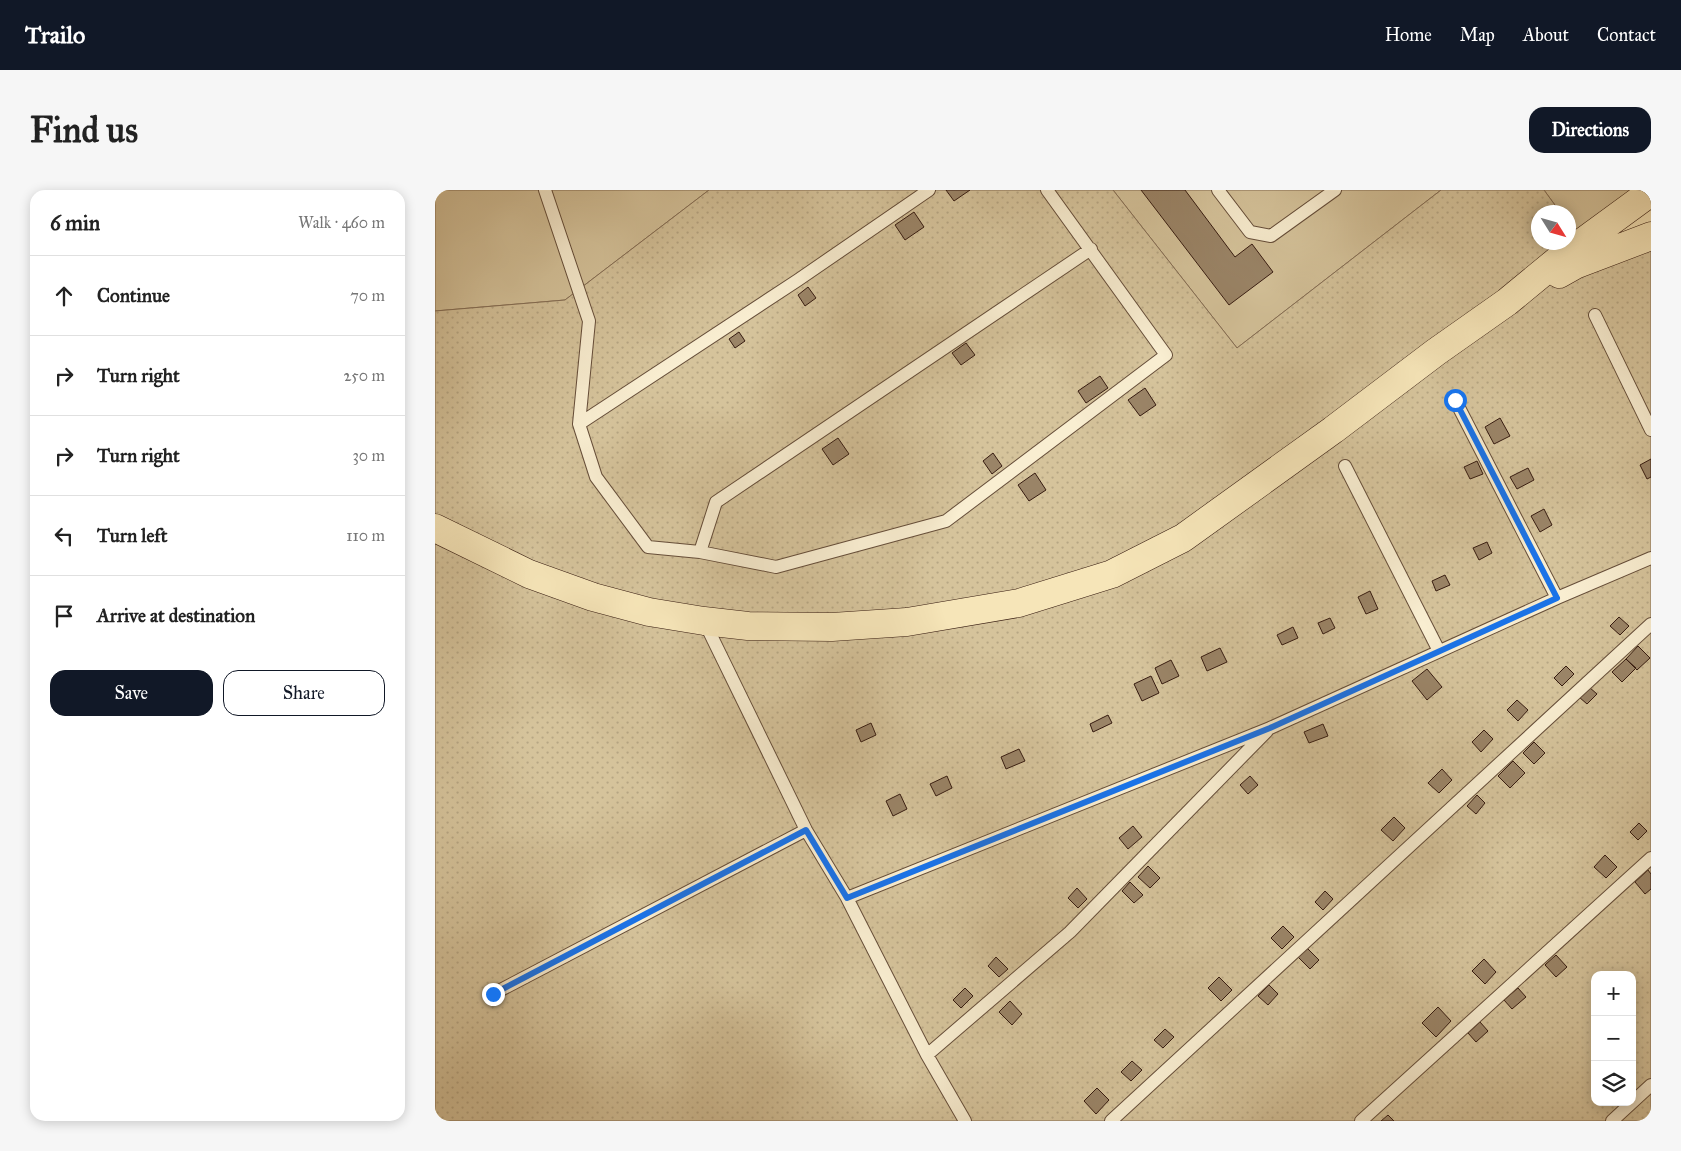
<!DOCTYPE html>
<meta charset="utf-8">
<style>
:root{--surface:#fff;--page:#f6f6f6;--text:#222;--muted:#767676;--line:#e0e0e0;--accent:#111827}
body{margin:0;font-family:"IM FELL Great Primer",serif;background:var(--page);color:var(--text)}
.controls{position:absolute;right:15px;bottom:15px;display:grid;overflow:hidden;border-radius:10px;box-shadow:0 2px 12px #0003}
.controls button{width:45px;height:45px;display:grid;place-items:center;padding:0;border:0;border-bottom:1px solid var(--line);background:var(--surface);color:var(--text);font:25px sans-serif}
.compass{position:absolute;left:1096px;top:15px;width:45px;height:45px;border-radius:50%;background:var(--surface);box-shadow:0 2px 12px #0003;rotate:127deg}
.stop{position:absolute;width:15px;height:15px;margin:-11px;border:4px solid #1a73e8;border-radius:50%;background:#fff}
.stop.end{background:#1a73e8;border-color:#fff;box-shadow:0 1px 5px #0008}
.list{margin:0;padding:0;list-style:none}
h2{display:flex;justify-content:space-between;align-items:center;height:65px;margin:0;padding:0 20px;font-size:21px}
h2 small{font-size:16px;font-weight:400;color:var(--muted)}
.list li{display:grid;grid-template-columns:32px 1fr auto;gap:15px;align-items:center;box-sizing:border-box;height:80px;padding:0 20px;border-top:1px solid var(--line)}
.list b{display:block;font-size:19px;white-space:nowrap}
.list em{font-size:16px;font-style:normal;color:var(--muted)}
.actions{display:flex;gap:10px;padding:15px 20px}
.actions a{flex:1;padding:11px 0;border:1px solid var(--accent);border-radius:15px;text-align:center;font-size:18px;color:var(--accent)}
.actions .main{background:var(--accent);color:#fff}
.icon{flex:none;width:28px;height:28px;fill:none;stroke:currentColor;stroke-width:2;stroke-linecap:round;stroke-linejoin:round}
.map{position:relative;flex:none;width:1216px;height:931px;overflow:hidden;border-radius:15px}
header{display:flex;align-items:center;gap:30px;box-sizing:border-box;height:70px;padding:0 25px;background:var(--accent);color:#fff}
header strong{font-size:24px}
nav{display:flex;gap:28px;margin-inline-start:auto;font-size:18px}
.intro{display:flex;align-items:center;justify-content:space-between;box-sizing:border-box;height:120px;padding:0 30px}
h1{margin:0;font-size:35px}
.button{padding:12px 22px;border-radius:15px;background:var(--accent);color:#fff;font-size:18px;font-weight:700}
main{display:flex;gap:30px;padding:0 30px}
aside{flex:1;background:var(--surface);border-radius:15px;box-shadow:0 2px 12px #0003}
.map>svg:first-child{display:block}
.grass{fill:#d5c39b;stroke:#866f56}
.park{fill:url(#park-dots);stroke:#866f56;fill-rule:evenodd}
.building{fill:#9a8467;stroke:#361b10}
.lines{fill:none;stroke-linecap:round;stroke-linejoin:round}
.service-casing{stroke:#664e3a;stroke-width:14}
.primary-casing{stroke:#361b10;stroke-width:29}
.service{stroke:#f9eed1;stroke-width:12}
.primary{stroke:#f6e5b8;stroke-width:28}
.route{stroke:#1a73e8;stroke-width:6}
</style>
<header>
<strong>Trailo</strong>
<nav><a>Home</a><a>Map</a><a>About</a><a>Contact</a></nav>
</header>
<div class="intro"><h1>Find us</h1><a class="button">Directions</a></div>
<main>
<aside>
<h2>6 min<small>Walk · 460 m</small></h2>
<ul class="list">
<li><svg class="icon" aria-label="ahead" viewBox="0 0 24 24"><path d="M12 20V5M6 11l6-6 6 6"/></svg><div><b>Continue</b></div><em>70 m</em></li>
<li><svg class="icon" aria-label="right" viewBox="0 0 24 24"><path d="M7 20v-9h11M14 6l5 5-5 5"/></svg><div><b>Turn right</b></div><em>250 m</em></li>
<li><svg class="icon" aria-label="right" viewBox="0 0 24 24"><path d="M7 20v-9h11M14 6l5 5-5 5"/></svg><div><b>Turn right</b></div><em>30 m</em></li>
<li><svg class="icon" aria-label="left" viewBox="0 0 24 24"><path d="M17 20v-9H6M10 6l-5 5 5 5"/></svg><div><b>Turn left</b></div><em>110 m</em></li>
<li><svg class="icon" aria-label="arrive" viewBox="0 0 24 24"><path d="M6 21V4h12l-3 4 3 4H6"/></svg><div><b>Arrive at destination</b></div></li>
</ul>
<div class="actions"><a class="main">Save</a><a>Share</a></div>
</aside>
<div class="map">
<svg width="1216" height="931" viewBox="0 0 1216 931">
<defs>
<pattern id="park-dots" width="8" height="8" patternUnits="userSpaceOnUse" patternTransform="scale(1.25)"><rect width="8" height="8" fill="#d5c39b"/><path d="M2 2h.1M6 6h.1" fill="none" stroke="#b7a784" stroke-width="1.8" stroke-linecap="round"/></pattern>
</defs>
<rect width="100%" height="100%" fill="#f6e5b8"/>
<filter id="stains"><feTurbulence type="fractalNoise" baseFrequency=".004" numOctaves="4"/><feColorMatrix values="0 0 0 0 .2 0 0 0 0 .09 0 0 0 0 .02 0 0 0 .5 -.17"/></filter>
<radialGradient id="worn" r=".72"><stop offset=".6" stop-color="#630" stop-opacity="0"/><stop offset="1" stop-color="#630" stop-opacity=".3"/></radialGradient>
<!-- grass -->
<path class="grass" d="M0,0H274L130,110L0,121Z
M678,0H1006L802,158Z
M1109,0H1216L1145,53L1134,36V22H1125Z"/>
<!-- park -->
<path class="park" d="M274,0H678L802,158L1006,0H1109L1125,22H1104V52H1134V36L1145,53L1216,46V931H0V121L130,110ZM1160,785H1197V912H1160Z"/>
<!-- building -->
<path class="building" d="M511,0H535L519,11Z
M706,0H750L800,67L817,54L838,82L794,115Z
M479,22L489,37L470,50L460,35Z
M373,97L381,108L370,116L363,105Z
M304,142L310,151L300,158L294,149Z
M531,153L540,165L526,175L517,163Z
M665,186L673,198L651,213L643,201Z
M710,198L721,215L705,226L693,210Z
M1065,228L1075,246L1059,254L1050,237Z
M403,248L414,264L398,275L387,259Z
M558,263L567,276L557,284L548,271Z
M1216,269V287L1212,289L1205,275Z
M1042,271L1048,284L1035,289L1029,277Z
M1093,278L1099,290L1082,299L1075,287Z
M600,283L611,300L594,311L583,295Z
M1109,319L1117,335L1105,342L1096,326Z
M1052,352L1057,363L1044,370L1038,358Z
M1010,385L1015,395L1001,401L997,391Z
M935,401L943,419L931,424L923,407Z
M1184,427L1194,436L1185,445L1175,436Z
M895,428L900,438L888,444L883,433Z
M858,437L863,448L847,455L842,445Z
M1203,456L1215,468L1202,480L1191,469Z
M785,458L792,472L772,481L766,467Z
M1191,469L1201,478L1187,492L1177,482Z
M736,470L744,486L727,494L720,478Z
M1131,476L1139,484L1127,496L1119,488Z
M992,479L1007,497L992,510L977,491Z
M716,486L724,503L707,511L699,494Z
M1154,497L1162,504L1152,514L1144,507Z
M1082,510L1093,520L1083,531L1072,520Z
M673,525L677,533L658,542L655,534Z
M436,533L441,545L426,552L421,540Z
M888,534L893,546L874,553L869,542Z
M1049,540L1058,549L1046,562L1037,552Z
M1099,552L1110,563L1099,574L1088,563Z
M584,559L590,571L571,579L566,567Z
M1078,571L1090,583L1075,598L1063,586Z
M1007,579L1017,590L1004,603L993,593Z
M512,586L517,598L501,606L495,594Z
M815,586L823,595L813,604L805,595Z
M465,604L472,619L458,626L451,611Z
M1042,605L1050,613L1041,624L1032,616Z
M959,627L970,638L958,651L946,640Z
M1204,633L1212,641L1203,650L1195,642Z
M698,636L707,647L693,659L684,648Z
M1170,665L1182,677L1171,688L1159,677Z
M713,676L725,688L715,698L703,687Z
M1213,680L1216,684V699L1210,704L1200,692Z
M695,692L708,705L699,713L687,701Z
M642,698L652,709L643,718L633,708Z
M890,701L898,709L888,720L880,712Z
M848,736L859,747L847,759L836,748Z
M872,758L884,770L875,779L863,767Z
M1121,765L1132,777L1121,787L1110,775Z
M561,767L573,779L564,787L553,776Z
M1049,769L1061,782L1050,794L1037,781Z
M784,787L797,800L786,811L773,798Z
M834,795L843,804L833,815L823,806Z
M530,798L538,806L526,818L518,810Z
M1083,798L1091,807L1077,819L1069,810Z
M575,811L587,824L577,835L564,822Z
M1003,817L1016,831L1001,847L987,833Z
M1045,832L1053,841L1041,852L1033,843Z
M730,839L739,847L728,858L719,850Z
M697,871L707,880L696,891L686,882Z
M662,898L674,910L661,924L649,911Z
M953,925L959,931H946Z"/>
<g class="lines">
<defs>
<path id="service" d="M110,0L154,131L144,234L161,287L213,357L265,362L341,377L511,331L731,165L612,0
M783,0L815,42L836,46L900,0
M1160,125L1216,240
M1020,210L1122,408
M144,234L363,90L494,0
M910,276L1004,461
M265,362L281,312L656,59
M269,431L371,640L412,708L492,865L530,931
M412,708L835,538L1122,408L1216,368
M58,804L371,640
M492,865L635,742L832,541
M676,931L1216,434
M926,931L1216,668
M1177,931L1216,895"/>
<path id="primary" d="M1124,84L1140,75L1216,46
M0,338L94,384L158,407L214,422L269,431L313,436L397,437L472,432L584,413L677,384L748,348L898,240L1001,162L1072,112L1123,70L1216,2"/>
</defs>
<!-- service casing -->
<use href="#service" class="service-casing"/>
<!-- primary casing -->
<use href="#primary" class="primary-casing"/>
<!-- service -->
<use href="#service" class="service"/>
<!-- primary -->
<use href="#primary" class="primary"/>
</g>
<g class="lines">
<!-- route -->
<path class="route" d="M58,804L371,640L412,708L835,538L1122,408L1020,210"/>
</g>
<rect width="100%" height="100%" filter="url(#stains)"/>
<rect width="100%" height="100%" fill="url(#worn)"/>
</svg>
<div class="controls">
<button>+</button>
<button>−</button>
<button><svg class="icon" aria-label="layers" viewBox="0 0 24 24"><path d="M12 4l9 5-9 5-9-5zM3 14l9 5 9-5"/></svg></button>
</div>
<svg class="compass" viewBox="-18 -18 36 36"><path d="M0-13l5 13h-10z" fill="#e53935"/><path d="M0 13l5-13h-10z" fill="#767676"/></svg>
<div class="stop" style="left:1020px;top:210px"></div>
<div class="stop end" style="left:58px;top:804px"></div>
</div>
</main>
